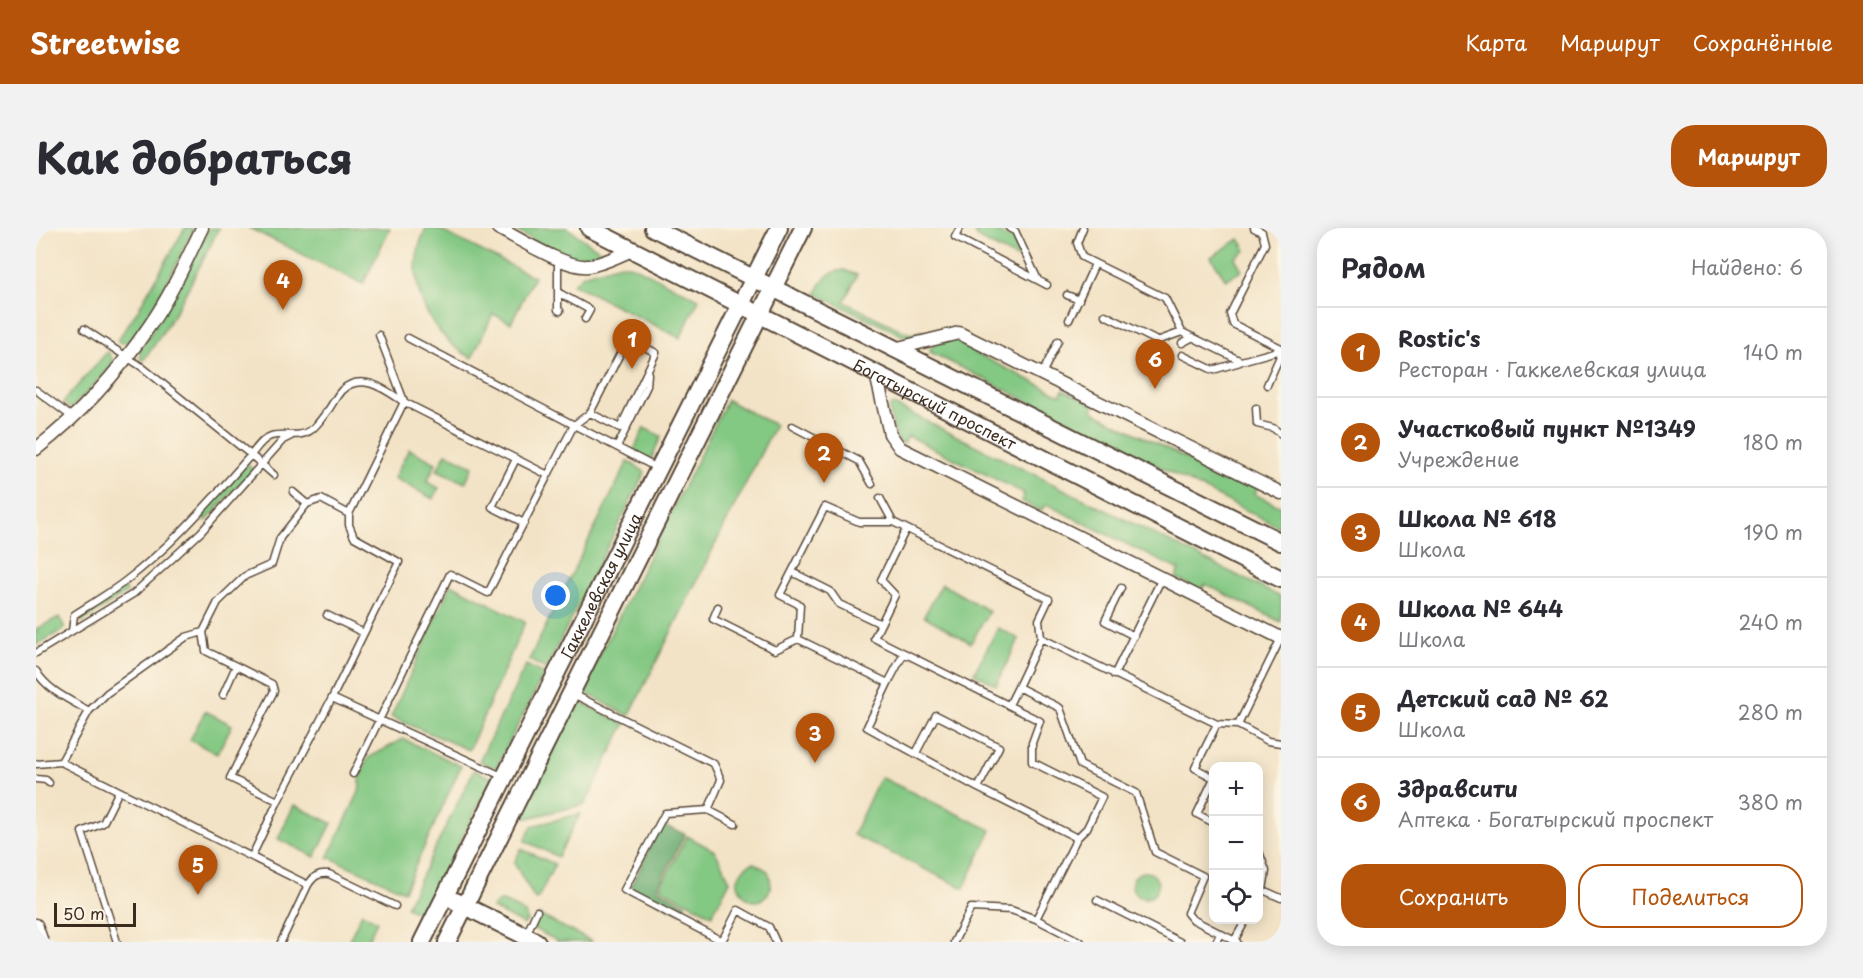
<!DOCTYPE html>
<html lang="ru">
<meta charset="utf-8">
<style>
:root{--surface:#fff;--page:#f2f2f3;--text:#2b2b33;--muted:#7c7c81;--line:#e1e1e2;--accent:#b45309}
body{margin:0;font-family:"Playpen Sans",sans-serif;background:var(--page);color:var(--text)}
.controls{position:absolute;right:18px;bottom:18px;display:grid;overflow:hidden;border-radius:12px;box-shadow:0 3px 15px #0003}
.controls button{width:54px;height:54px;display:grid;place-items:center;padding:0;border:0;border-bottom:2px solid var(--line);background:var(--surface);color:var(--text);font:30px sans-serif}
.scale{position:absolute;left:18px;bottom:15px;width:82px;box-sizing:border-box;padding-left:6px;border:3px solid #3b2a1e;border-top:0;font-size:16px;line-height:21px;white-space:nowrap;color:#3b2a1e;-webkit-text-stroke:4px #fcf5e5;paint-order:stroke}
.you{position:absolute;left:520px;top:368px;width:21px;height:21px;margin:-15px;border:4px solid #fff;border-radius:50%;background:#1a73e8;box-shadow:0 0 0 9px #1a73e833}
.badge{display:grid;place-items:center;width:39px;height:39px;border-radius:50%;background:var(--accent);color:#fff;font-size:20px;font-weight:700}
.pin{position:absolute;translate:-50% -50px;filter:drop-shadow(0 2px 3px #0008)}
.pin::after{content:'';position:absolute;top:32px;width:21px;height:18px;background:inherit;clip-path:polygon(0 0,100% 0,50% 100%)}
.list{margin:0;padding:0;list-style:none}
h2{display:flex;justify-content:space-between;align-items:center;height:78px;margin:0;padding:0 24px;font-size:26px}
h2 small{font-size:20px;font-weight:400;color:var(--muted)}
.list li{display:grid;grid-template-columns:39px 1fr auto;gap:18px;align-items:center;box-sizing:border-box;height:90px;padding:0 24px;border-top:2px solid var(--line)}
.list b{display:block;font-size:22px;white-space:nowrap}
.list p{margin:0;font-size:20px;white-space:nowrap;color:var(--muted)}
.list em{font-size:20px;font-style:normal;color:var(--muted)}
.actions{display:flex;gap:12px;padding:18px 24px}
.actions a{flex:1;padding:14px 0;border:2px solid var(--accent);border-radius:24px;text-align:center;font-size:21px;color:var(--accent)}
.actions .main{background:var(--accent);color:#fff}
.icon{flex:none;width:33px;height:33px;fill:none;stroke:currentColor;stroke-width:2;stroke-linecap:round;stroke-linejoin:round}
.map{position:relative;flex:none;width:1245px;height:714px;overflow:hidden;border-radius:24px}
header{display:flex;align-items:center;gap:36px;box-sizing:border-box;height:84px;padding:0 30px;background:var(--accent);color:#fff}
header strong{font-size:28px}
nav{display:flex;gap:33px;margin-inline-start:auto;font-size:21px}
.intro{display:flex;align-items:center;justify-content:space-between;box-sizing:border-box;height:144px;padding:0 36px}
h1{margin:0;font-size:42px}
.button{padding:15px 27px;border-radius:24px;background:var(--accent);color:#fff;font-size:21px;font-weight:700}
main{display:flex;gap:36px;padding:0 36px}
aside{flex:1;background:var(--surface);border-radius:24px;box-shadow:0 3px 15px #0003}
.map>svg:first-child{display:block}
.green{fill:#83c883;stroke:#5f7950;stroke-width:1.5}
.forest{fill:#6aac71;stroke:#526b48;stroke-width:1.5}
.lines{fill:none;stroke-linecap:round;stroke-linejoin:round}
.lane-casing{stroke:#574637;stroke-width:9}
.street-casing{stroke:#574637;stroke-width:15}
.secondary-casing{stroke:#574637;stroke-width:20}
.lane{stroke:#fff;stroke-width:6}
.street{stroke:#fff;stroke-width:12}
.secondary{stroke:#fff;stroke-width:16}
.labels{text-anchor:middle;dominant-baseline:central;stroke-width:4.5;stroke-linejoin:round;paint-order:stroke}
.street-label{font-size:16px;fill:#3b2a1e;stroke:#fcf5e5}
</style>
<header>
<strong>Streetwise</strong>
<nav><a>Карта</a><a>Маршрут</a><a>Сохранённые</a></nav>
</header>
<div class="intro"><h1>Как добраться</h1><a class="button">Маршрут</a></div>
<main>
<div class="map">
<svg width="1245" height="714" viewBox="0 0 1245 714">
<rect width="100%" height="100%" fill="#fcf5e5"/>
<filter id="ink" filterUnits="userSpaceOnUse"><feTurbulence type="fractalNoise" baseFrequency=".0167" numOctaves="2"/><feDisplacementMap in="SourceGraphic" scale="12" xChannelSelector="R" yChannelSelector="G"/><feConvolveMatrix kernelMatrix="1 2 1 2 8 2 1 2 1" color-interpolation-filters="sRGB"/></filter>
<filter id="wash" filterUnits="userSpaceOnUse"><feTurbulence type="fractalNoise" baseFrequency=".008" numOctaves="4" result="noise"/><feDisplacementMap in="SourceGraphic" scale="24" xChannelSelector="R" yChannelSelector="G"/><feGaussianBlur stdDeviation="1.35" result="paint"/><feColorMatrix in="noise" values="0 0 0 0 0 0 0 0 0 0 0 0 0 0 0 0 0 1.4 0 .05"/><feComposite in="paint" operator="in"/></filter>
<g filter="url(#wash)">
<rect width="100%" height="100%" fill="#f3e3c6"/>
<!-- green -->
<path class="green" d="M149,0H158C147,22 111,101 93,113C90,115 88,114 84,115L81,113L100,85Z
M173,0H183C160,46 138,91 107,133L104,130V122L140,65Z
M213,0H354L327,56Z
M390,0H400L498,49L475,95L457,86L436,130C389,105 366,49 390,0Z
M475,0H531L566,24V27C538,42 501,13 475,0Z
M938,0H954L973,10L976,5L987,30L984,32L945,12L941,9Z
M1203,11L1210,22L1199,30L1206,42L1190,52L1175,29Z
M584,36L597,38L663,71L644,110L537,56L547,47Z
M808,42L821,47L808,74L874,106L886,103L891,107L876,112L872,110L780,66C787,50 791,44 808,42Z
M919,111H927L940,117L937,124L1024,167L1027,162L1058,176L1056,183L1193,252L1196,246L1222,259L1218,266L1245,279V300L894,124V121L899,116Z
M72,123L77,133L74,140L37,179L33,180L27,174Z
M691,172L739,197L593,488L546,463Z
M855,177H858L1245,369V394L1169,356L1165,363L1140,350L1143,342L1010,276L1005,283L985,273L988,265L872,208L868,216L860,210L853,181Z
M608,200L625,208L615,232L597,224Z
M373,221L400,235L391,254L403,260L397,271L358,250Z
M410,225L437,238L429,255L401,242Z
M592,233L609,244L510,441L493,432Z
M211,236L217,241L170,293L164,288Z
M415,356L489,394L433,522L355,489Z
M906,356L953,383L935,415L888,388Z
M87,358L91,364L46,394L42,388Z
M23,389L28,398L27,402L0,417V401Z
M962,400L983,411L960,457L938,445Z
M490,437L508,446L460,540L443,533Z
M540,474L548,476L589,496L549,576L492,590L488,589L506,544Z
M169,483L196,497L181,526L154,512Z
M367,511L425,538L368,663L292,629L323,564L325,546L332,530Z
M438,542L456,550L387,687L370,679Z
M844,549L955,602L928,660L817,607Z
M258,577L296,595L279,629L242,611Z
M544,586L522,629L489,613L496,598Z
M651,608L679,623L694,653L676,687L624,660Z
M485,621L519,636L502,670L499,671L478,635Z
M718,635L732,643C744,670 712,689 701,654C704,645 708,637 718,635Z
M1096 657a13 13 0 1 1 26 0a13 13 0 1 1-26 0Z
M463,673H467L489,685L491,692L488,697L456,680Z
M326,685L341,693L331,714L313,712Z
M503,687L557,714H523L496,700Z"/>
<!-- forest -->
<path class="forest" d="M625,597L649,606L621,661L649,676L644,685L594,660Z"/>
</g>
<g filter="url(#ink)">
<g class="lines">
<defs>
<path id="lane" d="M924,0L919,9L1011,57
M973,0L979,3L1002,52
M1047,0L1041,15L1046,29L1129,70L1146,104L1205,133L1245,122
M1218,0L1226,4L1229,16L1194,86L1197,96L1245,120
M522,31V82L524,83
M523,65L554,82L549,91
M1031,67L1043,72
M1069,87L1121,113L1146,104
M1033,92L1059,36
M343,107L368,173
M372,110L538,197L554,185L592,110L620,125L584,200L554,185
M1146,115L1157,109
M1146,127L1177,142L1204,134
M1006,146L1022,113
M1231,157L1245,126
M0,162L36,189
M1220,180L1221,196L1237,200L1245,206
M756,198L823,233L836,256
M581,219L611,158L612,146
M480,231L456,279L488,295
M238,247L215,227C220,221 226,211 235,208C248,204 262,211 275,202C283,196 287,188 293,181C297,175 301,167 306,162C326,143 351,163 368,174
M257,264L271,276
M844,270L857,294
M756,344L794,363L803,376L845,396
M1085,360L1069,393L1098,408
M682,379L677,391L739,422L762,411
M291,387L328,405
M36,403L97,366L138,329L165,304L247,212L255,208
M167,404L170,423L236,456L238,463L194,550L242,573L296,470L468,549
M1005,410L982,459L1024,480L1044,537L1100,565L1119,624L1167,648L1151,685L1156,691L1201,714
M0,425L36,403L38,387C55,376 72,366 88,354C136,318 175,272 215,227L106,139L48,101
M868,425L838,410L859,367L845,352L870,301
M0,443C12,463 34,472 53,483
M1078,447L1126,350
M852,455L868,425L1004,493L996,515V534L1066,569L1051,600L1041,610L1000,691L975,682L935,680L918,714
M535,465L678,536L685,552L672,582L699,596
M187,467L200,438
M296,470L363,334L318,309L313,297V286
M973,477L982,459
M1202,497L1245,410
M880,525L900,487L963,519L942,560
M25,534L272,657
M0,536L25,534L53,483L71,465L150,409L167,404L182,374L209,348L236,336L244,310L271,276L285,271L313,286L368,174L512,247L538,197L621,240
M317,546L414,346L452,365L512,247
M1178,550L1159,540L1181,496
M1178,550L1161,586L1178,595
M0,551L10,552L13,555
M672,582L629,585L588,662L686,713L702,682L733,699L740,714
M1041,610L942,560L831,499L852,455L762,411L764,377L744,367L789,279L823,294H857L1013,371L1003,392L1005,410L1181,496L1202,497L1232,513L1245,515
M1222,621L1230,643L1227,662L1245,670
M216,628L242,573
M1061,672L1144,714
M1000,691L1045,714
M490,707L501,683
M1198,713L1210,692
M81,714L46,604L67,595L83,563
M245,714L272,657C278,648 282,645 293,646L359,678
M1180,714L1184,706"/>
<path id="street" d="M462,0C482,10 531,41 552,38C567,36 582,28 596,22
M858,121L923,105L1245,265
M840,146L854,206L864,220L1245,410
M0,221C44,187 83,143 114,97C135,67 150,33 166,0
M0,697L6,714"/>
<g id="secondary">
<path id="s1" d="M553,0L1245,351"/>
<path d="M617,0L1245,314"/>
<path d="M419,673L501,714"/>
<path id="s2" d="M386,714L743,0"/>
<path d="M411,714L767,0"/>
</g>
</defs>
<!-- lane casing -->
<use href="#lane" class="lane-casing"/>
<!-- street casing -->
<use href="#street" class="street-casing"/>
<!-- secondary casing -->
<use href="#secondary" class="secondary-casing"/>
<!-- lane -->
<use href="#lane" class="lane"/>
<!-- street -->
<use href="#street" class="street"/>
<!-- secondary -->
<use href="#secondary" class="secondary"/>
</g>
</g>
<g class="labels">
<!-- street labels -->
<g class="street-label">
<text stroke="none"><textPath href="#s1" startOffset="388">Богатырский проспект</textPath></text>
<text stroke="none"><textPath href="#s2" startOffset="399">Гаккелевская улица</textPath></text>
</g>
</g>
</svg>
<div class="controls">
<button>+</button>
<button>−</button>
<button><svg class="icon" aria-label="locate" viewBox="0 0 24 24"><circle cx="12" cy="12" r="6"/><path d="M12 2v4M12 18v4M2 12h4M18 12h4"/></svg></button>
</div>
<div class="scale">50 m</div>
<div class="you"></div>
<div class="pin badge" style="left:596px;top:141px">1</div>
<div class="pin badge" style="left:788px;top:255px">2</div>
<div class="pin badge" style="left:779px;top:535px">3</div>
<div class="pin badge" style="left:247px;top:82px">4</div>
<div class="pin badge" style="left:162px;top:667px">5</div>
<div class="pin badge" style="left:1119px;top:161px">6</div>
</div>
<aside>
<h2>Рядом<small>Найдено: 6</small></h2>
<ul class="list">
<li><span class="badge">1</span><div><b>Rostic's</b><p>Ресторан · Гаккелевская улица</p></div><em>140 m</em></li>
<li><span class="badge">2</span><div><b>Участковый пункт №1349</b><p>Учреждение</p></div><em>180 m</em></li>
<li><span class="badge">3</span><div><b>Школа № 618</b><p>Школа</p></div><em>190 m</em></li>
<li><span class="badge">4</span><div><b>Школа № 644</b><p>Школа</p></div><em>240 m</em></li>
<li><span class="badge">5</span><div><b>Детский сад № 62</b><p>Школа</p></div><em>280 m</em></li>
<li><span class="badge">6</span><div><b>Здравсити</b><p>Аптека · Богатырский проспект</p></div><em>380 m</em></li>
</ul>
<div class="actions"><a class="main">Сохранить</a><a>Поделиться</a></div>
</aside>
</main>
